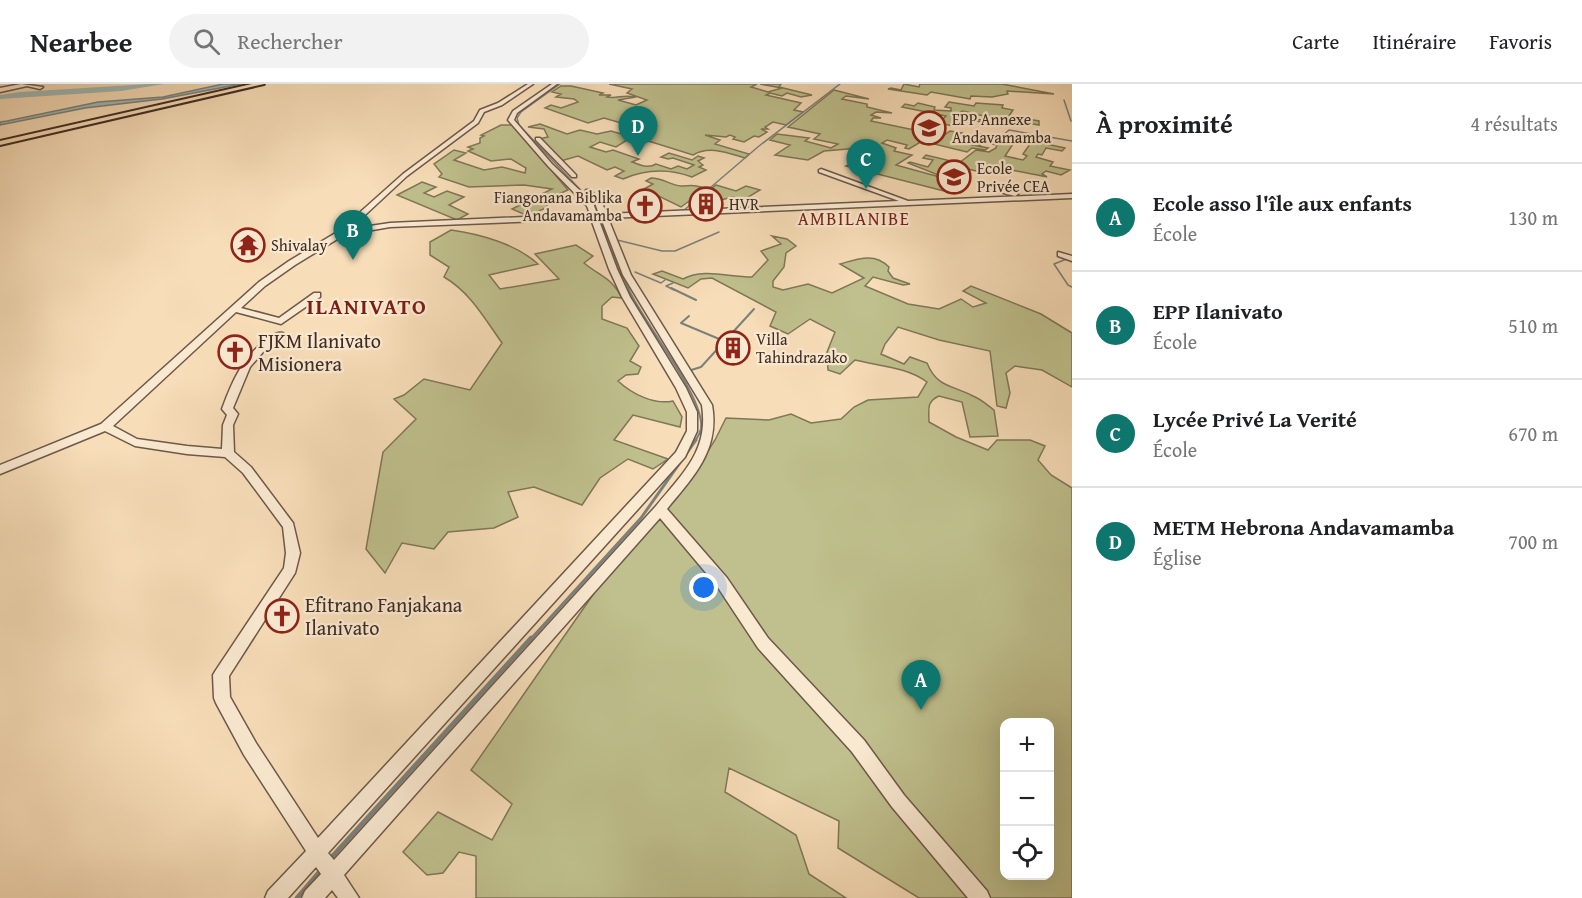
<!DOCTYPE html>
<html lang="fr">
<meta charset="utf-8">
<style>
:root{--surface:#fff;--page:#f2f2f2;--text:#202124;--muted:#757577;--line:#e0e0e0;--accent:#0f766e}
body{margin:0;font-family:"Gentium Book Plus",serif;background:var(--page);color:var(--text)}
.controls{position:absolute;right:18px;bottom:18px;display:grid;overflow:hidden;border-radius:12px;box-shadow:0 6px 24px #0002}
.controls button{width:54px;height:54px;display:grid;place-items:center;padding:0;border:0;border-bottom:2px solid var(--line);background:var(--surface);color:var(--text);font:30px sans-serif}
.you{position:absolute;left:704px;top:504px;width:21px;height:21px;margin:-15px;border:4px solid #fff;border-radius:50%;background:#1a73e8;box-shadow:0 0 0 9px #1a73e833}
.badge{display:grid;place-items:center;width:39px;height:39px;border-radius:50%;background:var(--accent);color:#fff;font-size:20px;font-weight:700}
.pin{position:absolute;translate:-50% -50px;filter:drop-shadow(0 2px 3px #0008)}
.pin::after{content:'';position:absolute;top:32px;width:21px;height:18px;background:inherit;clip-path:polygon(0 0,100% 0,50% 100%)}
.list{margin:0;padding:0;list-style:none}
h2{display:flex;justify-content:space-between;align-items:center;height:78px;margin:0;padding:0 24px;font-size:26px}
h2 small{font-size:20px;font-weight:400;color:var(--muted)}
.list li{display:grid;grid-template-columns:39px 1fr auto;gap:18px;align-items:center;box-sizing:border-box;height:108px;padding:0 24px;border-top:2px solid var(--line)}
.list b{display:block;font-size:22px;white-space:nowrap}
.list p{margin:0;font-size:20px;white-space:nowrap;color:var(--muted)}
.list em{font-size:20px;font-style:normal;color:var(--muted)}
.icon{flex:none;width:33px;height:33px;fill:none;stroke:currentColor;stroke-width:2;stroke-linecap:round;stroke-linejoin:round}
.map{position:relative;flex:none;width:1072px;height:814px;overflow:hidden}
header{display:flex;align-items:center;gap:36px;box-sizing:border-box;height:84px;padding:0 30px;background:var(--surface);border-bottom:2px solid var(--line)}
header strong{font-size:28px}
nav{display:flex;gap:33px;margin-inline-start:auto;font-size:21px}
.search{width:420px;height:54px;background:var(--page);display:flex;align-items:center;gap:15px;box-sizing:border-box;padding:0 21px;border-radius:33px;color:var(--muted);font-size:22px}
main{display:flex}
aside{flex:1;background:var(--surface)}
.map>svg:first-child{display:block}
.green{fill:#bfc08d;stroke:#7f7658;stroke-width:1.5;fill-rule:evenodd}
.water{fill:#a1bab9;stroke:#7a817d;stroke-width:1.5}
.lines{fill:none;stroke-linecap:round;stroke-linejoin:round}
.stream-far3{stroke:#7a817d;stroke-width:1.5}
.stream-far2{stroke:#7a817d;stroke-width:2}
.stream-far1{stroke:#7a817d;stroke-width:3}
.stream{stroke:#7a817d;stroke-width:4.5}
.river{fill:#a1bab9;fill-rule:evenodd}
.minor-casing{stroke:#6d5849;stroke-width:3}
.major-casing{stroke:#3f2c24;stroke-width:4}
.minor{fill:#fae9d1;fill-rule:evenodd}
.major{fill:#f7ddb8;fill-rule:evenodd}
.labels{text-anchor:middle;dominant-baseline:central;stroke-width:4.5;stroke-linejoin:round;paint-order:stroke}
.far-poi-label{font-size:16px;fill:#3f2c24;stroke:#fae9d1;text-anchor:start}
.far-neighbourhood-label{font-size:18px;letter-spacing:1.5px;fill:#7a1f14;stroke:#fae9d1}
.poi-label{font-size:20px;fill:#3f2c24;stroke:#fae9d1;text-anchor:start}
.far-district-label{font-size:22px;font-weight:bold;letter-spacing:1.5px;fill:#7a1f14;stroke:#fae9d1}
</style>
<header>
<strong>Nearbee</strong>
<div class="search"><svg class="icon" aria-label="search" viewBox="0 0 24 24"><circle cx="10" cy="10" r="6"/><path d="M15 15l6 6"/></svg>Rechercher</div>
<nav><a>Carte</a><a>Itinéraire</a><a>Favoris</a></nav>
</header>
<main>
<div class="map">
<svg width="1072" height="814" viewBox="0 0 1072 814">
<rect width="100%" height="100%" fill="#f7ddb8"/>
<filter id="stains"><feTurbulence type="fractalNoise" baseFrequency=".00333" numOctaves="4"/><feColorMatrix values="0 0 0 0 .2 0 0 0 0 .09 0 0 0 0 .02 0 0 0 .5 -.17"/></filter>
<radialGradient id="worn" r=".72"><stop offset=".6" stop-color="#630" stop-opacity="0"/><stop offset="1" stop-color="#630" stop-opacity=".3"/></radialGradient>
<!-- green -->
<path class="green" d="M609,0H757L751,3L768,8L782,4L760,0H781L779,3L812,11L801,13L787,9L782,12L770,9L766,11L801,19L794,26L803,28L786,41L773,38L765,43L768,45H761L767,48L759,53L754,52L744,58L733,55L735,53L730,51L726,53L705,51L720,56L715,60L749,70L745,74C728,69 709,61 693,71L642,55L654,48L637,44L631,46L626,45L628,41L604,34L588,39L545,24L551,21L561,24L578,18L574,15L556,13L561,10L552,8L561,2H571L603,9L599,11H611L607,13C619,15 621,10 636,13L618,16L636,21L647,16L627,9L632,5Z
M904,0L919,3L920,0H1002L1054,10L1007,7L1008,10L992,13L971,12L970,15L931,8L927,11L888,5L891,4L901,6Z
M834,6L869,15L846,12L842,15L867,20V23L892,29L876,28L871,31L881,34H873L871,37L943,52L950,47L962,49L952,57L988,64L985,66L972,64L967,68L922,57L909,65L905,64L907,61L887,56L882,59L896,64L894,67L912,71L896,81L965,100H953L951,102L956,107L948,108L846,82L856,77L855,73L865,67L860,64L824,67L808,76L775,71L790,61L770,56L777,50L809,54L805,57L831,64L838,60L814,55L820,50L788,43Z
M949,18L974,22L976,19L1003,21L1002,24L1013,26L1009,32L1039,37V41L1002,34L1000,36L963,27L955,31L987,37L993,40L959,34L955,36L953,42L939,39L946,32L902,23L905,20L914,22L918,19L935,23L934,26L951,27V24L945,23Z
M540,40L567,50L580,46L597,50L611,47L632,53L616,63L600,58L590,63L606,68L613,66L639,75L632,78C641,81 648,85 656,80L671,85L678,82L687,85L694,81L673,74L668,75L661,73L669,69L692,76L698,72L704,74L698,77L703,81L699,83L706,86L692,93C668,84 646,85 623,95L615,92L624,87L615,83L607,86L578,72L561,77L539,55L548,53L544,45L528,43Z
M501,41H513L568,106L543,117L548,123L528,132L512,125L552,105L524,101L469,103L439,93L442,90L434,80L454,66L466,69L454,76L484,86L502,83L525,89L526,84L511,75L491,77L468,67L473,65L468,63L480,59V54L484,52L481,51Z
M976,49L1001,54L1000,57L1013,60L1005,72L1023,76L1027,72L1023,70L1032,57L1065,64L1062,67L1046,64L1042,71L1038,70L1036,73L1053,78L1050,82L1070,86L1061,91L1046,87L1042,90L1047,93C1031,90 994,80 980,88L960,83L956,86L962,87L958,90L949,88L943,93L908,79L910,78L928,83L933,76L923,74L926,71L959,79L976,66L989,68L996,64L997,61L987,59L980,61L968,57Z
M651,94C663,94 670,101 681,102C689,102 692,100 701,103L698,105L703,107L681,123L644,105L653,100L646,97Z
M422,98L436,103L424,109L434,113L447,107L464,113L449,121L468,130L457,136L397,111Z
M716,101L736,107L746,102L760,106L745,115L732,113L714,118L700,114Z
M451,146C480,150 516,160 538,180L489,191L500,205L559,195L535,170L576,161L593,172L584,179C601,193 611,193 622,214L612,213L602,222V235L627,244L639,262L630,277L641,283L638,290L626,291L618,297C632,310 654,321 673,317L682,333L680,343L633,331L614,356L668,375L653,385L628,375L600,394L582,421L534,403L508,408L518,433L494,444L448,448L434,465L402,459L385,489L366,465L383,368L416,335L394,315L404,311L424,295L470,306L502,259C485,235 470,208 444,193L449,183L430,171V158Z
M772,152L787,155L796,162L786,169L784,183L773,197V203L783,206L808,200L832,209L864,194L840,180C858,175 874,168 889,183L888,187L893,194L910,200L903,201L873,193L865,202L908,220L939,225L961,215L973,223L986,219L963,207L971,202L1041,230L1072,249V303L1042,286L1015,282L1006,289L1010,309L1006,324L997,322L990,267L939,256L898,243L885,260L881,270L904,280L910,273L927,279C937,304 953,301 973,312C981,315 987,321 994,326L998,352L970,353L962,318L939,312C926,318 929,325 929,338L956,353L988,366L997,356H1030L1045,362L1038,376L1051,391L1072,404V814H919L838,764L839,737L729,684L725,708L796,751L809,790L846,814H476V772L459,768L443,789L427,791L403,768L438,728L492,756L512,720L471,686L606,492L694,389L715,356L726,334L769,336L791,330L811,339L841,335L854,323L868,316L918,313L927,298C907,283 879,282 855,276L840,290L828,286L827,268L835,248L810,235L788,250L770,242L776,228L712,194L701,195L688,204L653,190L662,187L683,195C704,184 727,193 752,193L768,176L761,167L781,160ZM1005,638H1050V792H1005Z"/>
<!-- water -->
<path class="water" d="M223,0H241L162,15L85,24L0,41V38L7,37L98,18L163,13Z"/>
<g class="lines">
<!-- stream-far3 -->
<path class="stream-far3" d="M560,0L521,28L517,34L519,41L590,116
M1064,16L1071,37
M1000,54L1009,46L1072,57
M683,127L759,62L840,0
M601,144L629,206
M613,155L662,167H675L719,148
M1072,173L1054,180L1068,201L1072,203
M635,188L661,199L665,196
M673,199L666,202L674,206"/>
<!-- stream-far2 -->
<path class="stream-far2" d="M628,204C641,236 706,314 701,345C700,349 697,354 695,357
M671,204L696,216
M689,232L681,239L724,257
M688,287L701,283L754,225"/>
<!-- stream-far1 -->
<path class="stream-far1" d="M530,556L641,434L696,356"/>
<!-- stream -->
<path class="stream" d="M329,776L531,554
M297,814L321,786"/>
<!-- river -->
<path class="river" d="M148,0H164L121,7L0,15V11L20,8Z"/>
<defs>
<path id="minor" d="M21,0L43,3L40,5L27,2L0,8V4Z
M528,0H533L502,21L484,28L478,39L407,92L350,145L390,139L590,130L587,122L548,82L508,36L513,27L552,0H557L517,29L514,36L552,80L593,119L597,130H599L595,119L586,108V106H590L602,118L606,130L899,117L819,88V86L821,85L908,117L1072,110V114L608,134L631,191L712,321C720,366 694,392 667,425L727,494L768,554L864,656L904,711L987,807L990,814H968L892,723L852,668L758,564L717,502L660,434L344,791L359,814H338L332,806L325,814H302L305,807L321,790L316,783L288,814H265L268,807L306,767L244,671L216,619L214,614L213,591L216,586L284,484L286,469L283,443L243,389L225,373L187,370L135,362L105,347L0,390V381L101,340L259,198L289,177L339,147L403,90L474,37L480,26L498,19ZM598,134H601L623,191L702,321C709,367 683,389 656,422L334,776L328,769L685,373L697,347V328L686,304L630,213L617,185ZM591,135L609,185L622,213L676,304L687,328V347L676,368L318,754L256,659L230,613L229,592L295,489L300,469L293,439L251,383L234,368L233,341L238,330L233,324L250,283L263,268L285,251L283,249C276,248 272,252 266,256C242,274 232,298 222,325L227,331L223,341L222,365L187,362L137,355L113,342L236,228L281,240L320,213V209H314L279,234L241,224L265,202L295,181L344,151L390,143Z
M536,54H540L576,91V93H572L536,56Z
M987,101L1017,109L1018,110L1015,112L985,104L984,103Z
M1058,168L1072,172V177L1058,172Z"/>
<path id="major" d="M252,0H264L0,61V57Z"/>
</defs>
<!-- minor casing -->
<use href="#minor" class="minor-casing"/>
<!-- major casing -->
<use href="#major" class="major-casing"/>
<!-- minor -->
<use href="#minor" class="minor"/>
<!-- major -->
<use href="#major" class="major"/>
</g>
<!-- icons -->
<defs>
<symbol id="school-ring" viewBox="-11 -11 22 22"><circle r="9.5" fill="#fae9d1" stroke="#8f2418" stroke-width="1.5"/><path d="M0-5L7-2L0 1L-7-2ZM-4 1L0 2.5L4 1V4Q0 6-4 4Z" fill="#8f2418"/></symbol>
<symbol id="building-ring" viewBox="-11 -11 22 22"><circle r="9.5" fill="#fae9d1" stroke="#8f2418" stroke-width="1.5"/><path d="M-4-6H4V6H1V3H-1V6H-4ZM-2.5-4.3h1.7v1.8h-1.7ZM.8-4.3h1.7v1.8H.8ZM-2.5-1h1.7V.8h-1.7ZM.8-1h1.7V.8H.8Z" fill="#8f2418"/></symbol>
<symbol id="church-ring" viewBox="-11 -11 22 22"><circle r="9.5" fill="#fae9d1" stroke="#8f2418" stroke-width="1.5"/><path d="M-1.2-6h2.4v3.5h3.3v2.4h-3.3V6h-2.4V-.1h-3.3v-2.4h3.3Z" fill="#8f2418"/></symbol>
<symbol id="temple-ring" viewBox="-11 -11 22 22"><circle r="9.5" fill="#fae9d1" stroke="#8f2418" stroke-width="1.5"/><path d="M0-6L5-2H3V0L6.5 2.5H4V6H1.5V3h-3V6H-4V2.5H-6.5L-3 0V-2H-5Z" fill="#8f2418"/></symbol>
</defs>
<g fill-rule="evenodd">
<use href="#school-ring" x="910" y="25" width="38" height="38"/>
<use href="#school-ring" x="935" y="74" width="38" height="38"/>
<use href="#building-ring" x="687" y="101" width="38" height="38"/>
<use href="#church-ring" x="626" y="103" width="38" height="38"/>
<use href="#temple-ring" x="229" y="142" width="38" height="38"/>
<use href="#building-ring" x="714" y="245" width="38" height="38"/>
<use href="#church-ring" x="216" y="249" width="38" height="38"/>
<use href="#church-ring" x="263" y="513" width="38" height="38"/>
</g>
<g class="labels">
<!-- far-poi labels -->
<g class="far-poi-label">
<text x="952" y="35">EPP Annexe<tspan x="952" dy="18">Andavamamba</tspan></text>
<text x="977" y="84">Ecole<tspan x="977" dy="18">Privée CEA</tspan></text>
<text x="622" y="113" text-anchor="end">Fiangonana Biblika<tspan x="622" dy="18">Andavamamba</tspan></text>
<text x="729" y="120">HVR</text>
<text x="271" y="161">Shivalay</text>
<text x="756" y="255">Villa<tspan x="756" dy="18">Tahindrazako</tspan></text>
</g>
<!-- far-neighbourhood labels -->
<g class="far-neighbourhood-label">
<text x="854" y="134">AMBILANIBE</text>
</g>
<!-- poi labels -->
<g class="poi-label">
<text x="258" y="256">FJKM Ilanivato<tspan x="258" dy="23">Misionera</tspan></text>
<text x="305" y="520">Efitrano Fanjakana<tspan x="305" dy="23">Ilanivato</tspan></text>
</g>
<!-- far-district labels -->
<g class="far-district-label">
<text x="367" y="222">ILANIVATO</text>
</g>
</g>
<rect width="100%" height="100%" filter="url(#stains)"/>
<rect width="100%" height="100%" fill="url(#worn)"/>
</svg>
<div class="controls">
<button>+</button>
<button>−</button>
<button><svg class="icon" aria-label="locate" viewBox="0 0 24 24"><circle cx="12" cy="12" r="6"/><path d="M12 2v4M12 18v4M2 12h4M18 12h4"/></svg></button>
</div>
<div class="you"></div>
<div class="pin badge" style="left:921px;top:626px">A</div>
<div class="pin badge" style="left:353px;top:176px">B</div>
<div class="pin badge" style="left:866px;top:105px">C</div>
<div class="pin badge" style="left:638px;top:72px">D</div>
</div>
<aside>
<h2>À proximité<small>4 résultats</small></h2>
<ul class="list">
<li><span class="badge">A</span><div><b>Ecole asso l'île aux enfants</b><p>École</p></div><em>130 m</em></li>
<li><span class="badge">B</span><div><b>EPP Ilanivato</b><p>École</p></div><em>510 m</em></li>
<li><span class="badge">C</span><div><b>Lycée Privé La Verité</b><p>École</p></div><em>670 m</em></li>
<li><span class="badge">D</span><div><b>METM Hebrona Andavamamba</b><p>Église</p></div><em>700 m</em></li>
</ul>
</aside>
</main>
